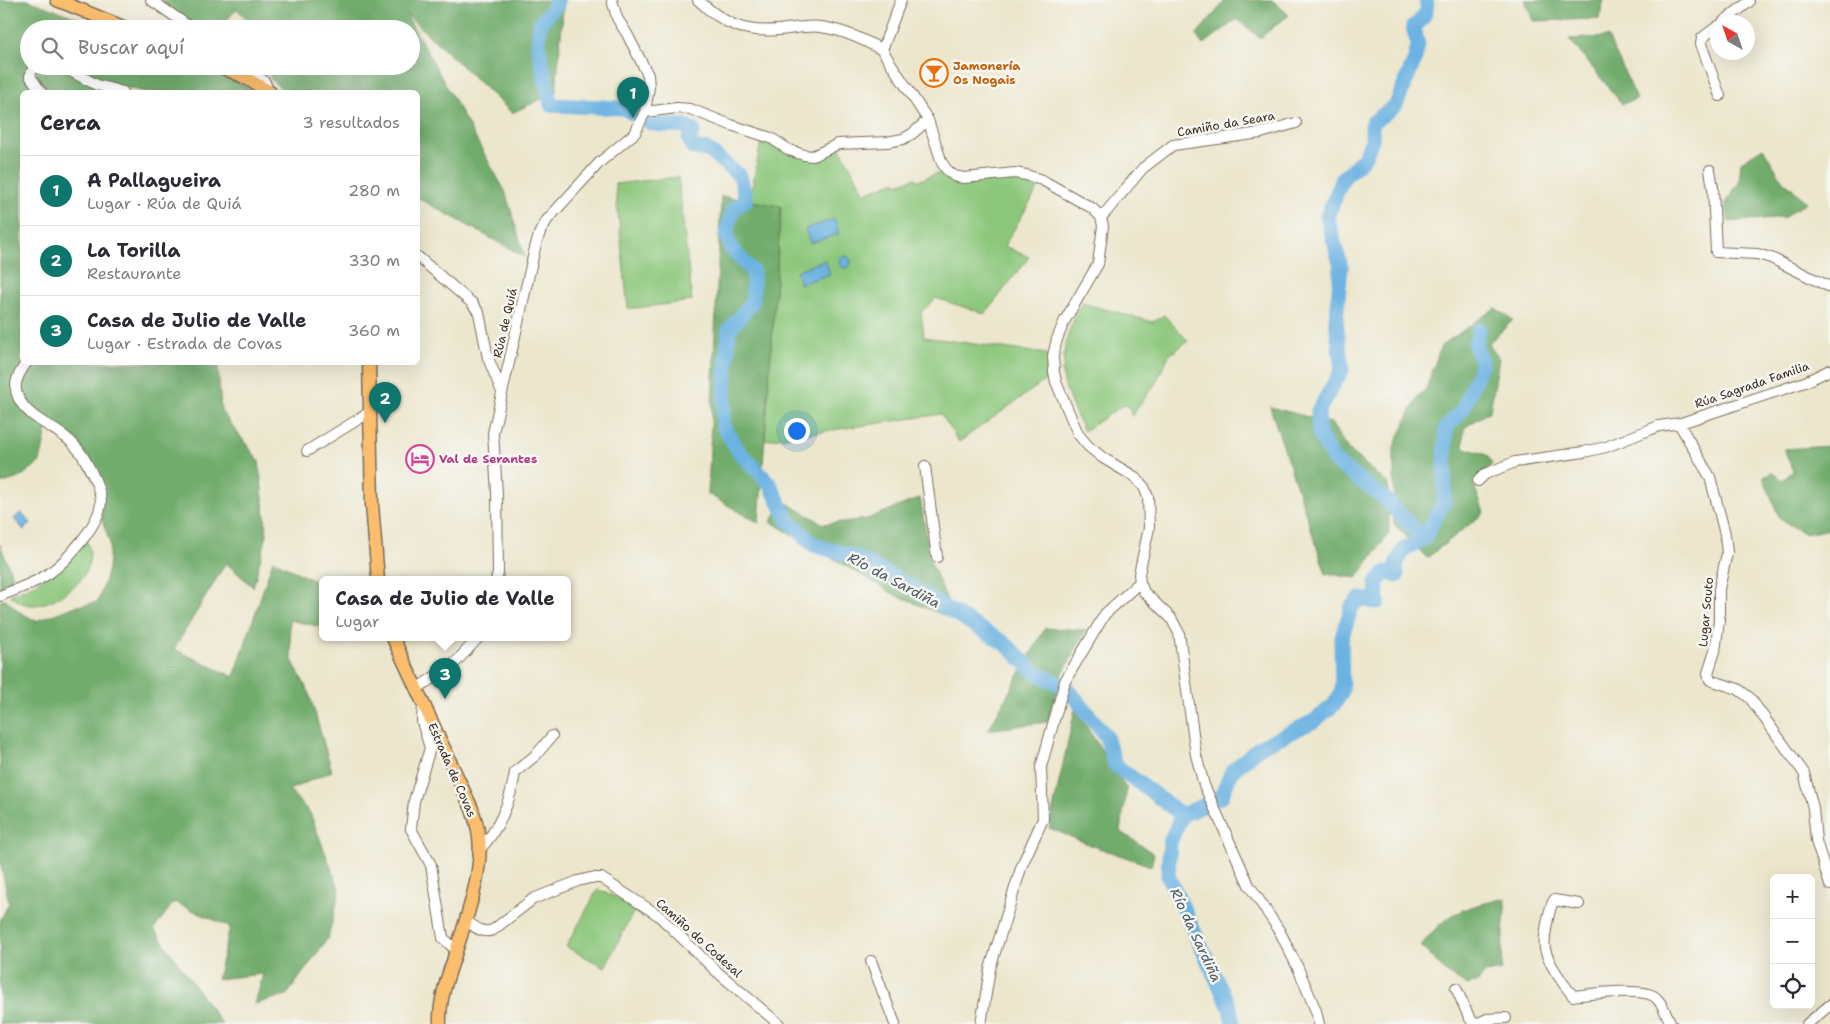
<!DOCTYPE html>
<html lang="es">
<meta charset="utf-8">
<style>
:root{--surface:#fff;--page:#f7f7f7;--text:#2b2b33;--muted:#7c7c81;--line:#e1e1e2;--accent:#0f766e}
body{margin:0;font-family:"Shantell Sans",sans-serif;background:var(--page);color:var(--text)}
.controls{position:absolute;right:15px;bottom:15px;display:grid;overflow:hidden;border-radius:8px;box-shadow:0 5px 20px #0002}
.controls button{width:45px;height:45px;display:grid;place-items:center;padding:0;border:0;border-bottom:1px solid var(--line);background:var(--surface);color:var(--text);font:25px sans-serif}
.compass{position:absolute;left:1710px;top:15px;width:45px;height:45px;border-radius:50%;background:var(--surface);box-shadow:0 5px 20px #0002;rotate:320deg}
.you{position:absolute;left:796px;top:430px;width:18px;height:18px;margin:-12px;border:4px solid #fff;border-radius:50%;background:#1a73e8;box-shadow:0 0 0 8px #1a73e833}
.badge{display:grid;place-items:center;width:32px;height:32px;border-radius:50%;background:var(--accent);color:#fff;font-size:16px;font-weight:700}
.pin{position:absolute;translate:-50% -41px;filter:drop-shadow(0 1px 2px #0008)}
.pin::after{content:'';position:absolute;top:26px;width:18px;height:15px;background:inherit;clip-path:polygon(0 0,100% 0,50% 100%)}
.popup{position:absolute;left:319px;top:576px;width:252px;height:65px;box-sizing:border-box;display:grid;place-content:center;border-radius:8px;background:var(--surface);filter:drop-shadow(0 1px 4px #0005);font-size:16px;white-space:nowrap;color:var(--muted)}
.popup b{font-size:19px;color:var(--text)}
.popup::after{content:'';position:absolute;left:50%;top:100%;margin-left:-10px;border:10px solid transparent;border-top-color:var(--surface)}
.list{margin:0;padding:0;list-style:none}
h2{display:flex;justify-content:space-between;align-items:center;height:65px;margin:0;padding:0 20px;font-size:21px}
h2 small{font-size:16px;font-weight:400;color:var(--muted)}
.list li{display:grid;grid-template-columns:32px 1fr auto;gap:15px;align-items:center;box-sizing:border-box;height:70px;padding:0 20px;border-top:1px solid var(--line)}
.list b{display:block;font-size:19px;white-space:nowrap}
.list p{margin:0;font-size:16px;white-space:nowrap;color:var(--muted)}
.list em{font-size:16px;font-style:normal;color:var(--muted)}
.icon{flex:none;width:28px;height:28px;fill:none;stroke:currentColor;stroke-width:2;stroke-linecap:round;stroke-linejoin:round}
.map{position:relative;flex:none;width:1830px;height:1024px;overflow:hidden}
.search{position:absolute;background:var(--surface);box-shadow:0 5px 20px #0002;left:20px;top:20px;width:400px;height:55px;display:flex;align-items:center;gap:12px;box-sizing:border-box;padding:0 18px;border-radius:28px;color:var(--muted);font-size:19px}
.panel{position:absolute;background:var(--surface);box-shadow:0 5px 20px #0002;left:20px;top:90px;width:400px;height:275px;border-radius:8px}
.map>svg:first-child{display:block}
.green{fill:#8cc77c;stroke:#64784d}
.forest{fill:#71ac6c;stroke:#566b45}
.water{fill:#6cb2e2;stroke:#546e80}
.lines{fill:none;stroke-linecap:round;stroke-linejoin:round}
.river{stroke:#6cb2e2;stroke-width:15}
.minor-casing{stroke:#796c5b;stroke-width:12}
.major-casing{stroke:#796c5b;stroke-width:15}
.minor{stroke:#fff;stroke-width:10}
.major{stroke:#fbbe6e;stroke-width:12}
.labels{text-anchor:middle;dominant-baseline:central;stroke-width:5;stroke-linejoin:round;paint-order:stroke}
.food-label{font-size:12px;font-weight:bold;fill:#c56008;stroke:#f6f6f2;text-anchor:start}
.street-label{font-size:12px;fill:#3b2a1e;stroke:#f6f6f2}
.hotel-label{font-size:12px;font-weight:bold;fill:#b23c85;stroke:#f6f6f2;text-anchor:start}
.water-label{font-size:14px;font-style:italic;fill:#4c5a63;stroke:#f6f6f2}
</style>
<div class="map">
<svg width="1830" height="1024" viewBox="0 0 1830 1024">
<rect width="100%" height="100%" fill="#f6f6f2"/>
<filter id="ink" filterUnits="userSpaceOnUse"><feTurbulence type="fractalNoise" baseFrequency=".02" numOctaves="2"/><feDisplacementMap in="SourceGraphic" scale="10" xChannelSelector="R" yChannelSelector="G"/><feConvolveMatrix kernelMatrix="1 2 1 2 8 2 1 2 1" color-interpolation-filters="sRGB"/></filter>
<filter id="wash" filterUnits="userSpaceOnUse"><feTurbulence type="fractalNoise" baseFrequency=".0096" numOctaves="4" result="noise"/><feDisplacementMap in="SourceGraphic" scale="20" xChannelSelector="R" yChannelSelector="G"/><feGaussianBlur stdDeviation="1.12" result="paint"/><feColorMatrix in="noise" values="0 0 0 0 0 0 0 0 0 0 0 0 0 0 0 0 0 1.4 0 .05"/><feComposite in="paint" operator="in"/></filter>
<g filter="url(#wash)">
<rect width="100%" height="100%" fill="#ece6cc"/>
<!-- green -->
<path class="green" d="M762,138L798,157L839,146L865,193L896,181L897,184L916,178L918,181L941,172L962,184L1012,178L1039,187L1004,246L1029,257L985,314L936,298L921,312L924,337L1047,354L1050,377L959,442L941,414L765,440L781,207L749,201Z
M678,177L692,301L628,309L615,184Z
M1082,303L1153,322L1164,315L1188,341L1169,355L1155,384L1132,416L1128,406L1123,405L1084,431C1074,411 1064,391 1062,369L1064,368C1062,344 1071,324 1082,303Z
M86,540C88,544 90,550 90,554C90,560 87,568 85,573C78,588 47,607 30,605C22,604 16,600 10,595L35,584Z
M598,889L636,907L605,967L566,947Z"/>
<!-- forest -->
<path class="forest" d="M0,0H27L109,29H29V63C23,75 31,83 38,92H22V362L13,388L47,430L40,462L19,478L0,484Z
M159,0H564L556,92L512,113L406,14L505,191L525,257L418,198V92H284L270,78L271,66H411V29H256L237,9L218,29H200Z
M1226,0H1272L1289,15L1260,38L1237,19L1203,45L1196,35Z
M1525,0H1604L1599,19L1533,21Z
M1608,37L1637,99L1622,104L1569,39Z
M42,66H54L113,92H45L36,76L38,70Z
M71,66H205L257,92H145L99,81Z
M1763,148L1784,183L1788,184L1806,202L1785,217L1729,222L1725,203L1739,183L1741,162Z
M721,196L781,206L759,523L708,494Z
M1495,308L1513,320L1489,343L1499,359L1490,411L1464,428L1463,447L1487,455L1492,464L1474,485L1484,513L1427,558L1394,524V447L1418,396L1426,389L1441,346Z
M31,362L221,363L218,365L221,411L259,461L267,535L253,587L226,563L174,649L234,677L273,560L322,585V627L289,620L292,660L309,693L332,771L289,790L310,813L340,891L328,938L287,995L255,1004L263,974L217,979L230,927L174,902L154,929L222,1024H0V921L9,903L0,861V601L6,599L18,611L36,621L73,607L98,602L108,569L110,543L101,517L103,496L63,429L33,409L24,400L20,389L21,377Z
M1270,407L1331,423L1347,448L1388,484L1389,533L1357,578L1326,574Z
M1830,446V529L1805,534L1780,519L1763,477L1772,473L1783,480L1793,471L1784,449Z
M920,498L931,563L956,620L897,596L771,522L783,501L824,524L867,519Z
M0,544L16,585L0,591Z
M1045,628L1086,630L1063,673L1047,722L988,730Z
M1075,709L1127,789L1120,831L1154,854L1151,866L1096,847L1049,828Z
M1506,898L1503,933L1502,970L1485,973L1478,982L1467,985C1450,978 1433,960 1421,946C1448,910 1465,908 1506,898Z"/>
<!-- water -->
<path class="water" d="M835,219L839,234L810,243L805,229Z
M839 262a6 6 0 1 1 12 0a6 6 0 1 1-12 0Z
M825,260L830,274L800,284L796,271Z
M21,512L31,523L24,530L14,519Z"/>
<g class="lines">
<!-- river -->
<path class="river" d="M555,0L557,4L540,23L538,45L551,105L623,108L636,115
M649,122C666,130 680,120 693,130L689,140L693,148L708,150L740,176L746,200L733,209L726,234L732,249L753,272V301L729,330L723,426L740,453L770,484L788,520L814,545L852,556L897,579L1006,644L1033,671L1067,688L1106,736L1115,765L1182,815L1170,842L1168,876L1230,1008L1233,1024
M1424,539L1384,498L1334,461L1319,434L1318,411L1342,370L1336,320L1341,267L1327,217L1343,178L1364,158L1372,140V123L1396,105L1415,59L1418,45L1413,27C1422,21 1429,11 1426,0
M1218,798L1221,797L1232,771L1260,747L1314,721L1334,705L1342,691L1341,640L1352,606L1360,599L1378,602L1376,583L1386,572L1397,576L1396,564L1404,549L1424,539L1444,502L1446,428L1463,409L1482,363L1475,345L1479,330
M1182,815L1205,805"/>
</g>
</g>
<g filter="url(#ink)">
<g class="lines">
<defs>
<path id="minor" d="M151,0L193,29
M698,0C724,24 743,33 778,30C793,29 806,25 821,27C843,30 863,39 882,50
M901,0L882,50L928,120L942,163L947,170L954,176L964,178L1015,173L1026,175L1042,180L1092,208L1101,217L1103,226L1098,264L1064,322L1057,339L1053,356L1054,372L1056,382L1078,434L1088,446L1103,458L1135,477L1144,487L1148,497L1149,528L1139,574L1140,582L1144,592L1171,618L1179,633L1196,755L1204,785L1249,885L1279,930L1298,968L1316,1011L1319,1024
M1723,22L1749,2
M1718,26L1702,38L1701,44L1720,96
M34,66L30,76L41,92
M61,66L97,85L123,92
M246,66L265,82L268,91
M645,112L677,108L690,109L731,125L771,138L789,150L804,155L813,156L838,144L887,142L903,139L912,134L928,120
M1710,170L1713,188L1716,252L1757,254L1771,258L1830,287
M1101,217L1106,212L1143,168L1173,145L1261,133L1296,123
M418,257L472,303L479,313L488,358L502,392
M1681,423V427L1710,477L1725,534L1727,553L1719,589V621L1715,651L1708,673L1710,680L1738,689L1750,698L1804,773L1813,808L1816,841L1830,885
M307,451L370,412
M925,466L937,557
M1478,481L1485,474L1515,462L1584,452L1606,447L1659,426L1681,423L1805,382L1830,370
M496,580L498,573L497,493L493,433L535,248L540,232L547,220L600,162L635,133L645,112L649,87L648,75L627,34L617,18L612,0
M0,596C16,589 34,584 48,574C66,562 101,523 101,501C100,487 85,456 75,446C59,427 29,421 18,397C12,384 19,373 27,362
M416,689L454,664L478,638
M423,704L422,722L430,748L414,801L411,829L431,865L443,938L456,950
M479,850C499,830 511,800 515,772L536,755L552,736
M1579,904L1554,900C1549,908 1543,940 1545,949C1548,963 1564,985 1573,996C1591,994 1642,987 1655,997C1663,1003 1667,1016 1671,1024
M465,920C475,927 482,934 493,930L533,899L578,881L590,878H601L658,915L715,970L779,1024
M871,961L895,1024
M1456,988L1469,1017L1474,1024
M981,1024L990,969L996,949L1022,865L1043,819L1041,767L1065,681L1105,614L1140,582
M1476,1024L1487,1019L1506,1018
M1807,1024L1830,1005"/>
<path id="major" d="M57,0L128,29
M219,66L242,76L270,92
M369,362L372,504L378,580
M393,638L472,809C474,816 477,823 478,831C486,869 464,924 453,961C446,981 439,1003 440,1024"/>
</defs>
<!-- minor casing -->
<use href="#minor" class="minor-casing"/>
<!-- major casing -->
<use href="#major" class="major-casing"/>
<!-- minor -->
<use href="#minor" class="minor"/>
<!-- major -->
<use href="#major" class="major"/>
</g>
</g>
<!-- icons -->
<defs>
<symbol id="bar-ring" viewBox="-11 -11 22 22"><circle r="9.5" fill="#f6f6f2" stroke="#e8710a" stroke-width="1.5"/><path d="M-6-5H6L.8 .8V4.5H3.5V6h-7V4.5H-.8V.8Z" fill="#e8710a"/></symbol>
<symbol id="hotel-ring" viewBox="-11 -11 22 22"><circle r="9.5" fill="#f6f6f2" stroke="#d1479c" stroke-width="1.5"/><path d="M-6-4.5h1.5V1H6V5H4.5V3h-9V5H-6ZM-4 0a1.8 1.8 0 1 1 3.6 0ZM.5 0V-2.5h3Q6-2.5 6 0Z" fill="#d1479c"/></symbol>
</defs>
<g fill-rule="evenodd">
<use href="#bar-ring" x="918" y="57" width="32" height="32"/>
<use href="#hotel-ring" x="404" y="443" width="32" height="32"/>
</g>
<g class="labels">
<!-- food labels -->
<g class="food-label">
<text x="953" y="66">Jamonería<tspan x="953" dy="14">Os Nogais</tspan></text>
</g>
<!-- street labels -->
<g class="street-label">
<text transform="translate(1226 124) rotate(-10)">Camiño da Seara</text>
<text transform="translate(505 323) rotate(-77)">Rúa de Quiá</text>
<text transform="translate(1752 385) rotate(-19)">Rúa Sagrada Familia</text>
<text transform="translate(1706 612) rotate(-85)">Lugar Souto</text>
<text transform="translate(452 770) rotate(66)">Estrada de Covas</text>
<text transform="translate(699 938) rotate(42)">Camiño do Codesal</text>
</g>
<!-- hotel labels -->
<g class="hotel-label">
<text x="439" y="459">Val de Serantes</text>
</g>
<!-- water labels -->
<g class="water-label">
<text transform="translate(894 580) rotate(28)">Río da Sardiña</text>
<text transform="translate(1196 935) rotate(65)">Río da Sardiña</text>
</g>
</g>
</svg>
<div class="controls">
<button>+</button>
<button>−</button>
<button><svg class="icon" aria-label="locate" viewBox="0 0 24 24"><circle cx="12" cy="12" r="6"/><path d="M12 2v4M12 18v4M2 12h4M18 12h4"/></svg></button>
</div>
<svg class="compass" viewBox="-18 -18 36 36"><path d="M0-13l5 13h-10z" fill="#e53935"/><path d="M0 13l5-13h-10z" fill="#7c7c81"/></svg>
<div class="you"></div>
<div class="pin badge" style="left:633px;top:118px">1</div>
<div class="pin badge" style="left:385px;top:423px">2</div>
<div class="pin badge" style="left:445px;top:699px">3</div>
<div class="popup"><b>Casa de Julio de Valle</b>Lugar</div>
<div class="search"><svg class="icon" aria-label="search" viewBox="0 0 24 24"><circle cx="10" cy="10" r="6"/><path d="M15 15l6 6"/></svg>Buscar aquí</div>
<section class="panel">
<h2>Cerca<small>3 resultados</small></h2>
<ul class="list">
<li><span class="badge">1</span><div><b>A Pallagueira</b><p>Lugar · Rúa de Quiá</p></div><em>280 m</em></li>
<li><span class="badge">2</span><div><b>La Torilla</b><p>Restaurante</p></div><em>330 m</em></li>
<li><span class="badge">3</span><div><b>Casa de Julio de Valle</b><p>Lugar · Estrada de Covas</p></div><em>360 m</em></li>
</ul>
</section>
</div>
